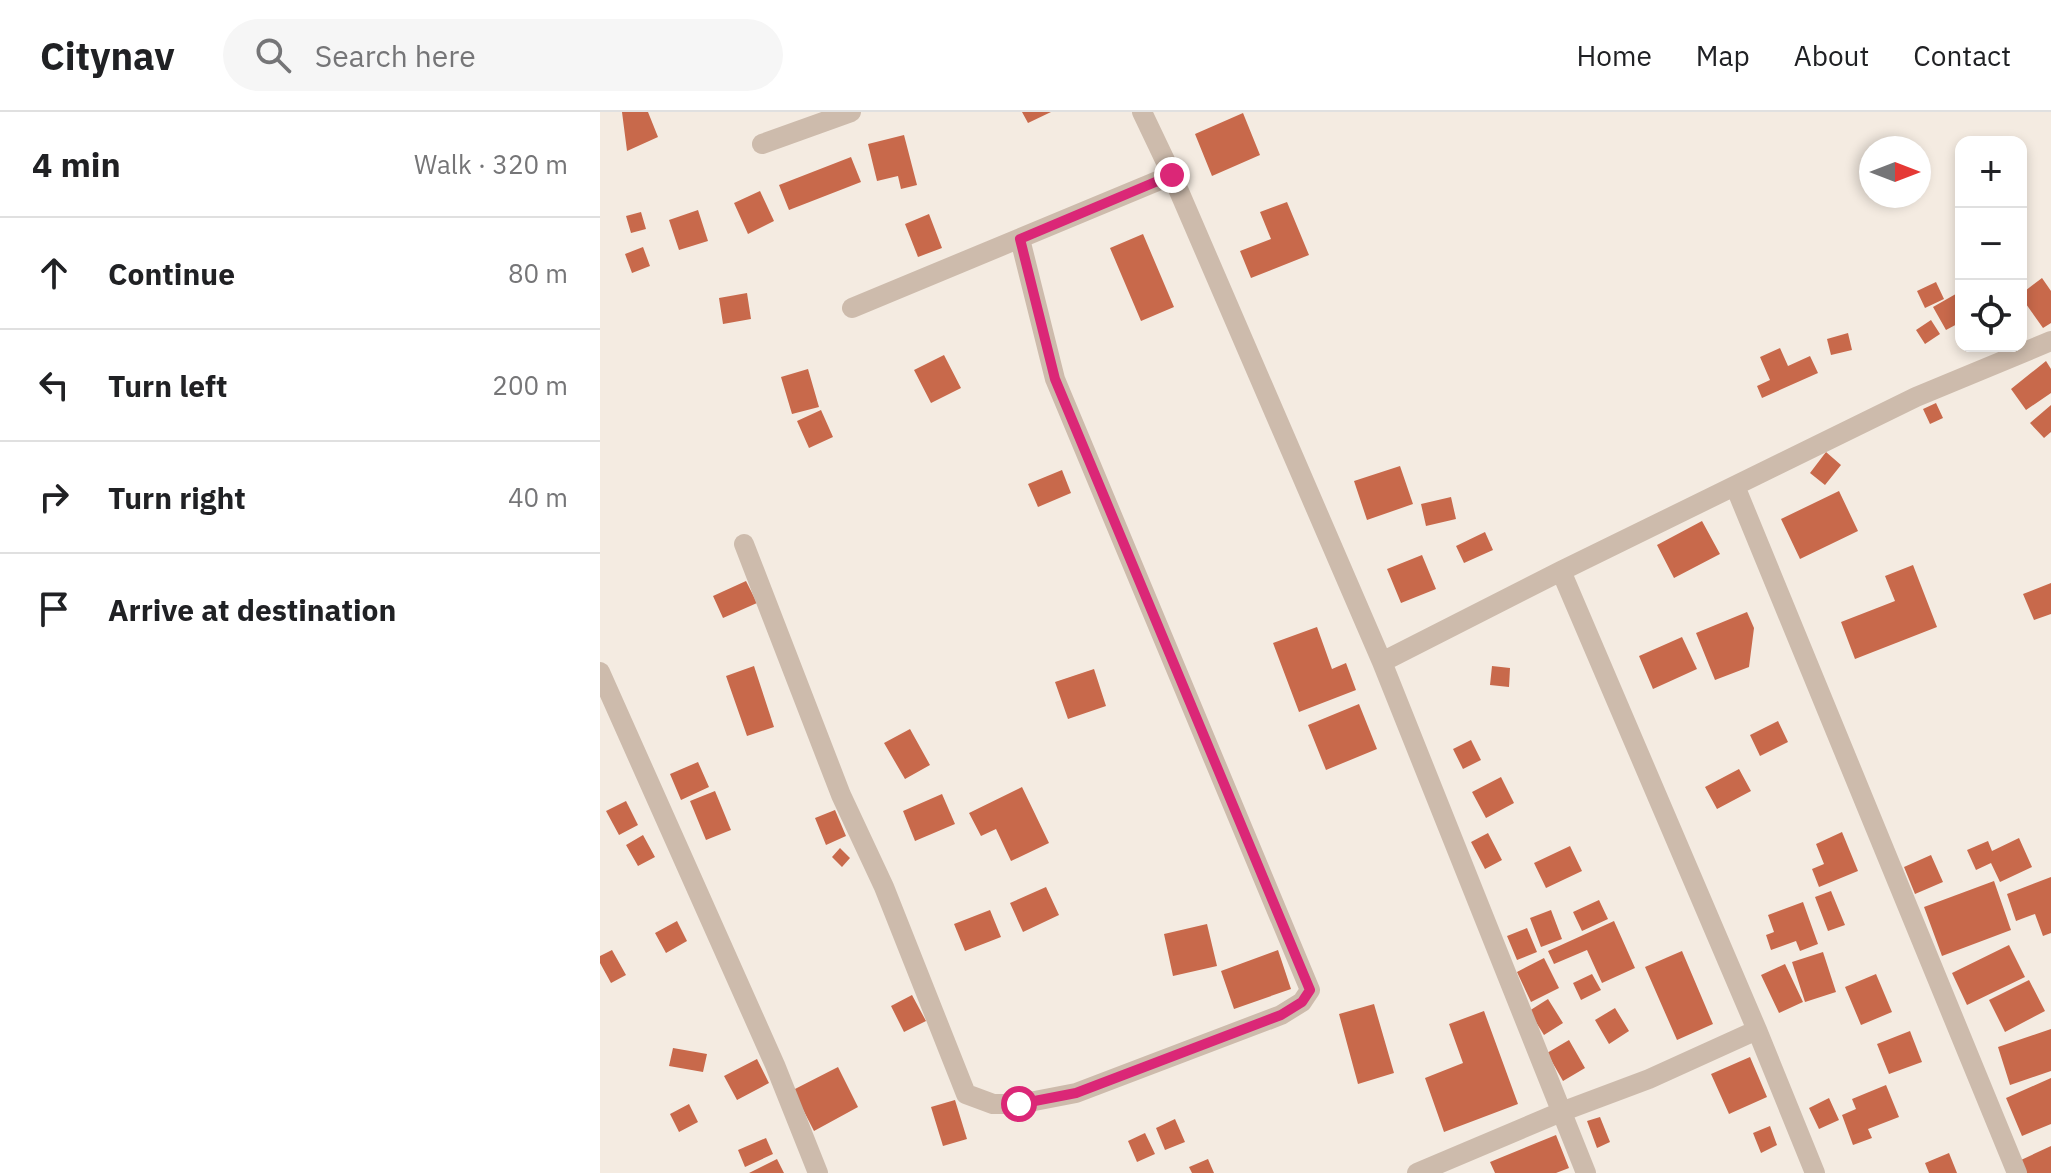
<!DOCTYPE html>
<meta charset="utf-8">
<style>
:root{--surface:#fff;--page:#f6f6f6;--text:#202124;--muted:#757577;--line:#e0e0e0}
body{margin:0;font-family:"IBM Plex Sans",sans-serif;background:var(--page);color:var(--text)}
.controls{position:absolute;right:24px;top:24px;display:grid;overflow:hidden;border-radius:16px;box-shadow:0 4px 12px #0003}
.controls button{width:72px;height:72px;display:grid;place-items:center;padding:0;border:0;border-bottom:2px solid var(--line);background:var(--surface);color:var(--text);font:40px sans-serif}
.compass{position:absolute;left:1259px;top:24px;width:72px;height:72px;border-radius:50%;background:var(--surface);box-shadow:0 4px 12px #0003;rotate:90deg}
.stop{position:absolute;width:24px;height:24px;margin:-18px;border:6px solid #db2777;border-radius:50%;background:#fff}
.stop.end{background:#db2777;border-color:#fff;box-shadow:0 2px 8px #0008}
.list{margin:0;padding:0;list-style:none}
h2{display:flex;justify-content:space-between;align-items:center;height:104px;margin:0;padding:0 32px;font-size:34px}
h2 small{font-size:26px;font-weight:400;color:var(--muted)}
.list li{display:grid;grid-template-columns:52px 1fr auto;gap:24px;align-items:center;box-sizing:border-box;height:112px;padding:0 32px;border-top:2px solid var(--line)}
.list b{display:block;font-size:30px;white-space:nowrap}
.list em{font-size:26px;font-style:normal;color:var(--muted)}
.icon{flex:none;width:44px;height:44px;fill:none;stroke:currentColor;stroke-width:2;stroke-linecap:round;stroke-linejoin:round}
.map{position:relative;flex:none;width:1451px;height:1061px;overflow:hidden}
header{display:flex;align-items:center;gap:48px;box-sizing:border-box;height:112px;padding:0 40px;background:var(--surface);border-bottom:2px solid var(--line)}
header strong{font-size:38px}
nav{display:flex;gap:44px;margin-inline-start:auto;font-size:28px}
.search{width:560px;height:72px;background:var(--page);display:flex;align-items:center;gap:20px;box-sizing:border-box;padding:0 28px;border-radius:44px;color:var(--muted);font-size:30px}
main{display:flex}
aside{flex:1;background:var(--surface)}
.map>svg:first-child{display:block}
.building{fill:#c8694b}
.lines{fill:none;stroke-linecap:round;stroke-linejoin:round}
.street{stroke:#cdbbac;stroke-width:20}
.route{stroke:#db2777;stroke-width:10}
</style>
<header>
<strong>Citynav</strong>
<div class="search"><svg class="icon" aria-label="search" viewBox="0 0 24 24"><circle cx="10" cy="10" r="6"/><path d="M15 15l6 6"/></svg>Search here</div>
<nav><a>Home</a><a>Map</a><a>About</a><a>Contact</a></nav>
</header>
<main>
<aside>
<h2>4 min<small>Walk · 320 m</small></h2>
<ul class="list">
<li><svg class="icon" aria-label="ahead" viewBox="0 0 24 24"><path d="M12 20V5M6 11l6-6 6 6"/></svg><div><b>Continue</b></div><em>80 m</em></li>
<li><svg class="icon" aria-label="left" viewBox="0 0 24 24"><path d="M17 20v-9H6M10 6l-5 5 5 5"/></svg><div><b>Turn left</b></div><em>200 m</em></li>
<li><svg class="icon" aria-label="right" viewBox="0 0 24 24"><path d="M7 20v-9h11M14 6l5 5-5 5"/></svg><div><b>Turn right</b></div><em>40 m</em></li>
<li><svg class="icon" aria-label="arrive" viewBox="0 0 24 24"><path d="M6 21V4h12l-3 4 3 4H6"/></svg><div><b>Arrive at destination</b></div></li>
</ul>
</aside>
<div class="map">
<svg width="1451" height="1061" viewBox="0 0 1451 1061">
<rect width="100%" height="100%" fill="#f4ebe1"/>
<!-- building -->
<path class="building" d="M22,0H48L58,25L27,39Z
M422,0H451L428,11Z
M643,1L660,43L612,64L595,22Z
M304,23L317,73L301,77L298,64L277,69L268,32Z
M251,45L261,70L189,98L179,73Z
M160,79L174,109L148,122L134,91Z
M687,90L709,143L651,166L640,139L671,127L660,100Z
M98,98L108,129L79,138L69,108Z
M41,100L46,117L31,121L26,104Z
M329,102L342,136L318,145L305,112Z
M1357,117H1361V145H1356Z
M543,122L574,195L541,209L510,136Z
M43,135L50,154L32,161L25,142Z
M1442,166L1451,179V211L1443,216L1421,185V182Z
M1336,170L1344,187L1325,196L1317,179Z
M1361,179V210L1346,218L1333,195Z
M147,181L151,207L123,212L119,186Z
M1331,208L1340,222L1325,232L1316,218Z
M1248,221L1252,238L1231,243L1227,227Z
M1180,236L1188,254L1210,244L1218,261L1162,286L1157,274L1170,268L1160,245Z
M344,243L361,276L331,291L314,258Z
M1446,249L1451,257V281L1426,298L1411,277Z
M208,257L219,295L192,302L181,265Z
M1336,291L1343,306L1330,312L1323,297Z
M1451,293V320L1444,326L1430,311Z
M221,298L233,325L209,336L197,309Z
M1226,340L1241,353L1225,373L1210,361Z
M800,354L813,392L767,408L754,369Z
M462,358L471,381L438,395L428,372Z
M1239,379L1258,419L1200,447L1181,407Z
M851,385L856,407L826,414L821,392Z
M1102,409L1120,442L1074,466L1057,433Z
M885,420L893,438L864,451L856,434Z
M822,443L836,477L801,491L787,457Z
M1313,453L1337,515L1255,547L1241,510L1295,489L1285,464Z
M146,469L157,491L123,506L113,484Z
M1451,471V502L1434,508L1423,482Z
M1147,500L1154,516L1149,555L1115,568L1096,521Z
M717,515L732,557L746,551L756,578L699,600L673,531Z
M1082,525L1097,557L1053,577L1039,544Z
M154,554L174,615L147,624L126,564Z
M892,554L910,556L909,575L890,573Z
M494,557L506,594L468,607L455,570Z
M759,592L777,637L726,658L708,613Z
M1178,609L1188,630L1160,644L1150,623Z
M310,617L330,653L305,667L284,631Z
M871,628L881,648L863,657L853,637Z
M98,650L109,675L81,688L70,662Z
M1139,657L1151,679L1117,697L1105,675Z
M901,665L914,691L886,706L872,680Z
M422,675L449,731L411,749L396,717L381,724L369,701Z
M115,679L131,718L106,728L90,689Z
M342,682L355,712L315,729L303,699Z
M26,689L38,713L19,723L6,699Z
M235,698L246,724L226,733L215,706Z
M1242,720L1258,759L1219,775L1212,757L1224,752L1216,732Z
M888,721L902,748L885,757L871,730Z
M43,723L55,745L38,754L26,733Z
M1419,726L1432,755L1400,770L1391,751L1376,758L1367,738L1388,729L1392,739Z
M970,734L982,759L946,776L934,751Z
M240,736L250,746L242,755L232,745Z
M1331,743L1343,770L1315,782L1304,755Z
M1451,765V821L1443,824L1435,802L1416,809L1407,782Z
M1394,769L1411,818L1342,844L1324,795Z
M446,775L459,803L423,820L410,791Z
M1231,779L1245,813L1228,819L1215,785Z
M999,788L1008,807L982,819L973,800Z
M1203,790L1218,832L1200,839L1196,829L1171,838L1166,823L1174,820L1168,803Z
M390,798L401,825L365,839L354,812Z
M951,798L962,827L941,835L930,806Z
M77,809L87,829L66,841L55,821Z
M1014,809L1035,856L1002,871L987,838L954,852L948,839Z
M607,812L617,854L573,864L564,822Z
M927,816L937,840L917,848L907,824Z
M1409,833L1425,865L1367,893L1352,861Z
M12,838L26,863L11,871L0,851V844Z
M678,838L691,877L634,897L621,859Z
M1082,839L1113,912L1077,928L1045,855Z
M1223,840L1236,880L1205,890L1192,850Z
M944,846L959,876L931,890L917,860Z
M1185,852L1203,890L1179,901L1161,863Z
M992,862L1001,878L981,888L973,871Z
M1276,862L1292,900L1261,913L1245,875Z
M1429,868L1445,899L1405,920L1389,888Z
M312,883L326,909L304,920L291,894Z
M948,887L963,911L944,923L929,899Z
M774,892L794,961L758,972L739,902Z
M1015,896L1029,919L1009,932L995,908Z
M884,899L918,992L844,1020L825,966L863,951L849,912Z
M1451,917V959L1410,973L1398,935Z
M1310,919L1322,950L1289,962L1277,932Z
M969,928L985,956L963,969L947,941Z
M73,936L107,942L103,960L69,954Z
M1150,945L1167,985L1129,1002L1111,962Z
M157,947L169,971L137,988L124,964Z
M238,955L258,995L214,1019L193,978Z
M1451,966V1012L1422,1024L1406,986Z
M1286,973L1299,1005L1268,1017L1272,1026L1253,1033L1242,1003L1256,997L1252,987Z
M1229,986L1239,1008L1219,1017L1209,996Z
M355,988L367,1027L343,1034L331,995Z
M89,992L98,1010L79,1020L70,1002Z
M1000,1005L1010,1030L997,1036L987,1009Z
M575,1007L585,1030L565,1038L556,1016Z
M1170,1014L1177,1033L1161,1041L1153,1021Z
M545,1021L555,1042L537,1050L528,1029Z
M956,1023L969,1056L956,1061H895L890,1050Z
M166,1026L173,1042L145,1055L138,1038Z
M1451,1034V1061H1427L1421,1048Z
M1349,1041L1357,1061H1329L1325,1051Z
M177,1047L184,1061H149Z
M608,1047L614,1061H592L589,1055Z"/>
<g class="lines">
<!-- street -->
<path class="street" d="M542,0L572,63L782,550L986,1061
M162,32L251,0
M252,196L572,63
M1135,374L1417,1061
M144,432L241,683L284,775L366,982L393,992H419L476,981L681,903L702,890L710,878L455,267L420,127
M961,459L1157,918L1215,1061
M782,550L961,459L1316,285L1451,229
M0,560L175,953L218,1061
M817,1061L961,1000L1049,967L1157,918"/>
</g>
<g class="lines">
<!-- route -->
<path class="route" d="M419,992L476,981L681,903L702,890L710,878L455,267L420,127L572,63"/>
</g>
</svg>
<div class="controls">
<button>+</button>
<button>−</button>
<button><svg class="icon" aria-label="locate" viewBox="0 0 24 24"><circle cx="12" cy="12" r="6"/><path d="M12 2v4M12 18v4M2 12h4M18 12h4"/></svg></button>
</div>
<svg class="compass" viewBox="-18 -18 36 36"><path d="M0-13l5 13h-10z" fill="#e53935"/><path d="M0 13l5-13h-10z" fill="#757577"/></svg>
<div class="stop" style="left:419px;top:992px"></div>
<div class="stop end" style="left:572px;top:63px"></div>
</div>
</main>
